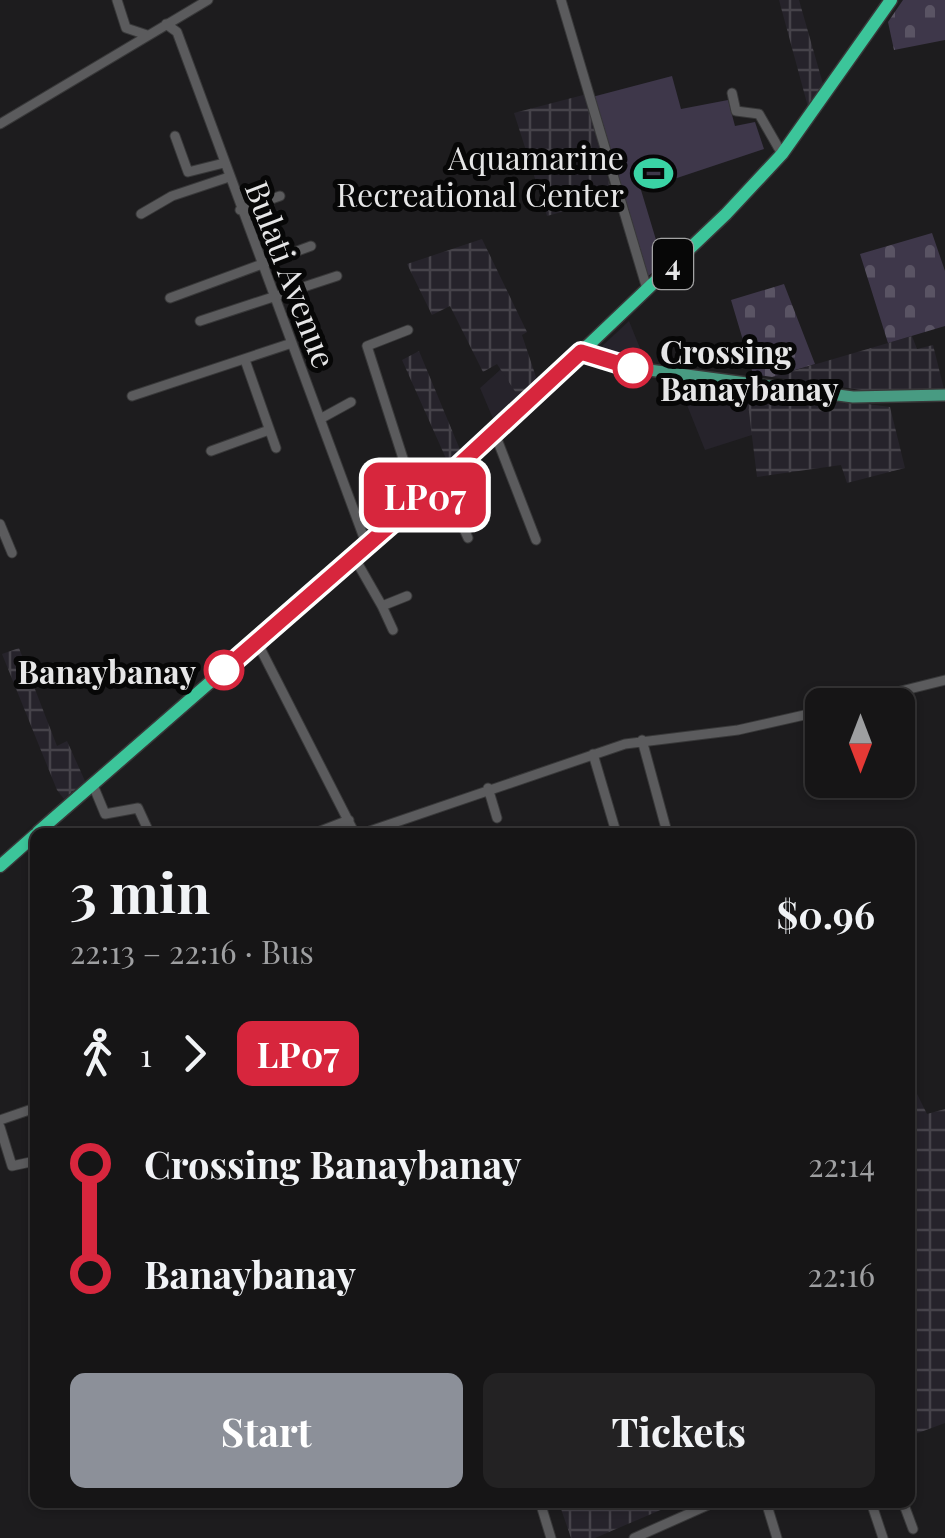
<!DOCTYPE html>
<html lang="en">
<head>
<meta charset="utf-8">
<style>
  :root { --surface:#161516; --page:#232223; --text:#f1f3f6; --muted:#9e9fa1; --line:#353435; --accent:#8c9099 }
  body { margin:0; font-family:"Playfair Display",serif; background:var(--page); color:var(--text); height:100vh; display:flex; flex-direction:column; font-size:38px; white-space:nowrap }
  * { box-sizing:border-box; margin:0 }
  p { font-size:32px; color:var(--muted) }
  .icon { flex:none; width:55px; height:55px; fill:none; stroke:currentColor; stroke-width:2; stroke-linecap:round; stroke-linejoin:round }
  .map { position:relative; flex:1; overflow:hidden }
  .panel { position:absolute; left:30px; top:828px; width:885px; height:680px; display:flex; flex-direction:column; background:var(--surface); border-radius:15px; box-shadow:0 2px 8px #0004,0 0 0 2px var(--line) }
  .panel>* { flex:none }
  .badge { padding:0 20px; border-radius:15px; font-size:35px; line-height:65px }
  .needle { width:65px; rotate:180deg }
  .fabs { position:absolute; left:805px; top:688px; display:grid; gap:20px }
  .fabs a { display:grid; place-items:center; width:110px; height:110px; border-radius:15px; background:var(--surface); box-shadow:0 2px 8px #0004,0 0 0 2px var(--line); font-size:50px }
  .map>.badge { position:absolute; translate:-50% -50%; box-shadow:0 0 0 5px #fff }
  .legs { display:flex; align-items:center; gap:15px; height:110px; padding:0 40px; font-size:32px }
  .legs p { margin-inline-start:auto }
  .head { display:flex; align-items:center; justify-content:space-between; height:170px; padding:0 40px }
  h1 { font-size:55px; font-weight:700; line-height:75px }
  .button { display:flex; gap:20px; margin-top:auto; padding:20px 40px }
  .button a { flex:1; height:115px; border-radius:15px; background:var(--accent); color:#fff; font-size:40px; font-weight:700; line-height:115px; text-align:center }
  .button a+a { background:var(--page); color:var(--text) }
  ul { padding:0 40px; list-style:none }
  li { display:flex; align-items:center; gap:35px; height:110px; font-size:38px }
  li i { display:grid; place-items:center; width:15px; height:100%; margin:0 12px; background:currentColor }
  li i::after { content:''; width:25px; height:25px; margin:-12px; border:8px solid; border-radius:50%; background:var(--surface) }
  li p { margin-inline-start:auto }
  li:first-child i { background:linear-gradient(#0000 50%,currentColor 0) }
  li:last-child i { background:linear-gradient(currentColor 50%,#0000 0) }
  .map>svg:first-child { display:block }
</style>
</head>
<body>
<div class="map">
<svg width="945" height="1538" viewBox="0 0 945 1538">
  <defs>
    <pattern id="industrial-grid" width="8" height="8" patternUnits="userSpaceOnUse" patternTransform="scale(2.5)"><rect width="8" height="8" fill="#26232b"/><path d="M0 4h8M4 0v8" fill="none" stroke="#46434a"/></pattern>
    <pattern id="cemetery-stones" width="16" height="16" patternUnits="userSpaceOnUse" patternTransform="scale(2.5)"><rect width="16" height="16" fill="#3e374a"/><path d="M2 7V4a2 2 0 0 1 4 0v3zM10 15v-3a2 2 0 0 1 4 0v3z" fill="#5a5464"/></pattern>
  </defs>
  <rect width="100%" height="100%" fill="#1d1c1e"/>
  <path fill="#26232b" d="M 629,321 L 644,358 L 600,352 L 600,348 Z
    M 501,369 L 520,399 L 494,421 L 480,388 Z
    M 722,385 L 746,388 L 752,435 L 705,450 L 685,400 Z"/>
  <path fill="url(#industrial-grid)" d="M 779,0 L 799,0 L 823,84 L 808,107 Z
    M 587,94 L 613,198 L 547,216 L 514,113 Z
    M 482,239 L 527,332 L 522,335 L 538,383 L 520,399 L 497,364 L 483,372 L 450,306 L 432,315 L 407,264 Z
    M 912,336 L 917,349 L 933,345 L 944,389 L 889,394 L 772,377 Z
    M 419,351 L 461,452 L 448,463 L 402,360 Z
    M 746,388 L 890,407 L 905,468 L 847,483 L 841,465 L 757,477 Z
    M 19,648 L 57,746 L 67,741 L 85,781 L 64,799 L 57,790 L 2,654 Z
    M 913,1086 L 927,1114 L 945,1109 L 945,1423 L 910,1436 Z
    M 559,1503 L 559,1502 L 677,1503 L 595,1538 L 571,1538 Z"/>
  <path fill="url(#cemetery-stones)" d="M 903,0 L 945,0 L 945,40 L 894,50 L 888,22 Z
    M 932,233 L 945,271 L 945,326 L 888,343 L 860,254 Z
    M 784,284 L 815,364 L 772,377 L 753,374 L 731,300 Z"/>
  <path fill="#3e374a" d="M 672,76 L 681,109 L 728,100 L 735,126 L 755,122 L 764,149 L 641,190 L 663,263 L 645,279 L 592,97 Z"/>
  <g fill="none" stroke-linecap="round" stroke-linejoin="round">
    <defs>
      <path id="minor" d="M 117,0 L 126,28 L 147,35
        M 561,0 L 647,289
        M 166,24 L 177,32 L 367,546
        M 732,93 L 736,111 L 759,114 L 782,154
        M 0,124 L 208,0
        M 175,136 L 188,172 L 224,163
        M 240,210 L 280,196
        M 141,214 L 172,196 L 229,177
        M 170,298 L 311,246
        M 200,321 L 337,276
        M 408,330 L 367,346 L 417,502
        M 245,360 L 276,448
        M 132,396 L 292,343
        M 320,419 L 351,402
        M 495,434 L 536,540
        M 211,451 L 269,430
        M 442,480 L 468,538
        M 0,524 L 12,553
        M 354,557 L 382,606 L 407,596
        M 382,606 L 393,630
        M 257,642 L 354,832
        M 845,705 L 945,680
        M 642,740 L 667,832
        M 593,754 L 616,832
        M 93,785 L 105,814 L 138,808 L 149,832
        M 488,788 L 497,818
        M 318,832 L 349,820
        M 367,832 L 625,744 L 738,730 L 822,711
        M 0,1120 L 35,1108
        M 0,1127 L 12,1166 L 35,1161
        M 910,1459 L 911,1459
        M 540,1502 L 551,1538
        M 766,1502 L 777,1538
        M 871,1502 L 883,1538
        M 903,1502 L 913,1529
        M 634,1538 L 715,1502"/>
      <path id="major" d="M 581,352 L 634,368 L 853,397 L 945,395"/>
      <path id="highway" d="M 38,832 L 495,434 L 726,214 L 782,154 L 891,0
        M 0,866 L 35,835"/>
    </defs>
    <use href="#minor" stroke="#383839" stroke-width="11"/>
    <use href="#major" stroke="#383839" stroke-width="14"/>
    <use href="#highway" stroke="#383839" stroke-width="15"/>
    <use href="#minor" stroke="#5b5b5d" stroke-width="9"/>
    <use href="#major" stroke="#489b82" stroke-width="11"/>
    <use href="#highway" stroke="#3cc59a" stroke-width="12"/>
  </g>
  <g fill="none" stroke-linecap="round" stroke-linejoin="round">
    <defs>
      <path id="line-1" d="M 224,670 L 458,466 L 581,352 L 633,368"/>
    </defs>
    <use href="#line-1" stroke="#fff" stroke-width="22"/>
    <use href="#line-1" stroke="#d7263d" stroke-width="15"/>
  </g>
  <defs>
    <symbol id="stadium-bare" viewBox="-9 -9 18 18"><path d="M0-5a6.5 5 0 1 0 0 10a6.5 5 0 1 0 0-10ZM-3.5-1.8h7v3.6h-7Z" fill="#3ad4a5" stroke="#070707" stroke-width="2.5" paint-order="stroke"/></symbol>
  </defs>
  <g fill-rule="evenodd">
    <use href="#stadium-bare" x="626" y="146" width="55" height="55"/>
  </g>
  <g fill="#fff" stroke="#d7263d" stroke-width="5">
    <circle cx="633" cy="368" r="18"/>
    <circle cx="224" cy="670" r="18"/>
  </g>
  <g text-anchor="middle" dominant-baseline="central" stroke-width="10" stroke-linejoin="round" paint-order="stroke">
    <rect fill="#070707" stroke="#a3a3a4" stroke-width="2.5" x="653" y="239" width="40" height="50" rx="8"/>
    <g font-size="30" font-weight="bold" fill="#e6e6e7">
      <text x="673" y="264">4</text>
    </g>
    <g font-size="32" fill="#e6e6e7" stroke="#070707" text-anchor="end">
      <text x="624" y="156">Aquamarine<tspan x="624" dy="37">Recreational Center</tspan></text>
    </g>
    <g font-size="32" fill="#e6e6e7" stroke="#070707">
      <text transform="translate(292 274) rotate(69)">Bulati Avenue</text>
    </g>
    <g font-size="32" font-weight="bold" fill="#e6e6e7" stroke="#070707" text-anchor="start">
      <text x="660" y="350">Crossing<tspan x="660" dy="37">Banaybanay</tspan></text>
      <text x="196" y="670" text-anchor="end">Banaybanay</text>
    </g>
  </g>
</svg>
<div class="fabs">
<a><svg class="needle" viewBox="-14 -14 28 28"><path d="M0-13l5 13h-10z" fill="#e53935"/><path d="M0 13l5-13h-10z" fill="#9e9fa1"/></svg></a>
</div>
<b class="badge" style="left:425px;top:495px;background:#d7263d;color:#fff">LP07</b>
<section class="panel">
<div class="head"><div><h1>3 min</h1><p>22:13 – 22:16 · Bus</p></div><b>$0.96</b></div>
<div class="legs"><svg class="icon" aria-label="walk" viewBox="0 0 24 24"><circle cx="13" cy="4" r="2"/><path d="M13 8l-2 6 4 7M11 14l-3 7M7 12l3-4h3l4 4"/></svg>1<svg class="icon" aria-label="forward" viewBox="0 0 24 24"><path d="M9 5l7 7-7 7"/></svg><b class="badge" style="background:#d7263d;color:#fff">LP07</b></div>
<ul>
<li><i style="color:#d7263d"></i><b>Crossing Banaybanay</b><p>22:14</p></li>
<li><i style="color:#d7263d"></i><b>Banaybanay</b><p>22:16</p></li>
</ul>
<div class="button"><a>Start</a><a>Tickets</a></div>
</section>
</div>
</body>
</html>
